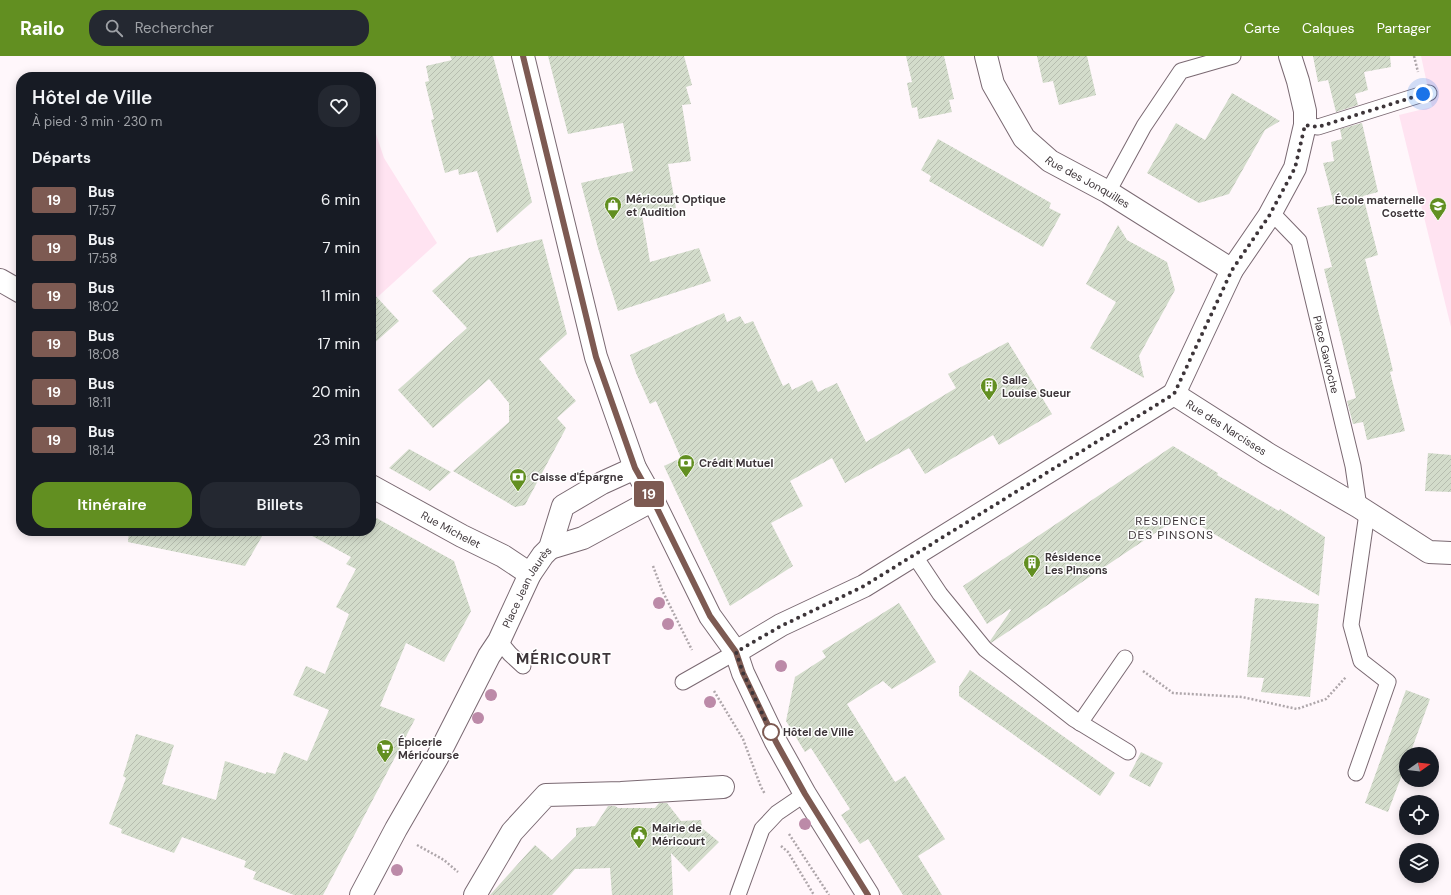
<!DOCTYPE html>
<html lang="fr">
<head>
<meta charset="utf-8">
<style>
  :root { --surface:#171b24; --page:#242831; --text:#f1f3f6; --muted:#9ea1a6; --accent:#628f21 }
  body { margin:0; font-family:"DM Sans",sans-serif; background:var(--page); color:var(--text); height:100vh; display:flex; flex-direction:column; font-size:15px; white-space:nowrap }
  * { box-sizing:border-box; margin:0 }
  p { font-size:13px; color:var(--muted) }
  .icon { flex:none; width:22px; height:22px; fill:none; stroke:currentColor; stroke-width:2; stroke-linecap:round; stroke-linejoin:round }
  .map { position:relative; flex:1; overflow:hidden }
  .panel { position:absolute; left:16px; top:16px; width:360px; height:464px; display:flex; flex-direction:column; background:var(--surface); border-radius:16px; box-shadow:0 2px 10px #0003 }
  .panel>* { flex:none }
  .badge { padding:0 8px; border-radius:3px; font-size:14px; line-height:26px }
  .needle { width:26px; rotate:76deg }
  .fabs { position:absolute; left:1399px; top:691px; display:grid; gap:8px }
  .fabs a { display:grid; place-items:center; width:40px; height:40px; border-radius:50%; background:var(--surface); box-shadow:0 2px 10px #0003; font-size:20px }
  .you { position:absolute; width:20px; height:20px; margin:-10px; border:3px solid #fff; border-radius:50%; background:#1a73e8; box-shadow:0 0 0 6px #1a73e833 }
  .map>.badge { position:absolute; translate:-50% -50%; box-shadow:0 0 0 2px #fff }
  h2 { padding:0 16px; font-size:15px; line-height:36px }
  .round { display:grid; place-items:center; flex:none; width:42px; height:42px; border-radius:16px; background:var(--page) }
  .overview { display:flex; align-items:center; justify-content:space-between; height:68px; padding:0 16px }
  h1 { font-size:19px; font-weight:600; line-height:30px }
  .action { display:flex; gap:8px; margin-top:auto; padding:8px 16px }
  .action a { flex:1; height:46px; border-radius:16px; background:var(--accent); color:#fff; font-size:16px; font-weight:600; line-height:46px; text-align:center }
  .action a+a { background:var(--page); color:var(--text) }
  ul { padding:0; list-style:none }
  li { display:flex; align-items:center; gap:12px; height:48px; padding:0 16px }
  li div { flex:1 }
  li b { display:block; font-size:15px }
  li em { font-style:normal }
  li .badge { min-width:44px; font-weight:700; text-align:center }
  header { display:flex; align-items:center; gap:24px; box-sizing:border-box; height:56px; padding:0 20px; background:var(--accent); color:#fff }
  header strong { font-size:19px }
  nav { display:flex; gap:22px; margin-inline-start:auto; font-size:14px }
  .search { width:280px; height:36px; background:var(--page); display:flex; align-items:center; gap:10px; box-sizing:border-box; padding:0 14px; border-radius:16px; color:var(--muted); font-size:15px }
  .map>svg:first-child { display:block }
</style>
</head>
<body>
<header>
<strong>Railo</strong>
<div class="search"><svg class="icon" aria-label="search" viewBox="0 0 24 24"><circle cx="10" cy="10" r="6"/><path d="M15 15l6 6"/></svg>Rechercher</div>
<nav><a>Carte</a><a>Calques</a><a>Partager</a></nav>
</header>
<div class="map">
<svg width="1451" height="839" viewBox="0 0 1451 839">
  <defs>
    <pattern id="building-hatch" width="6" height="6" patternUnits="userSpaceOnUse"><rect width="6" height="6" fill="#d3dccb"/><path d="M-1 1l2-2M0 6l6-6M5 7l2-2" fill="none" stroke="#b6bdaf"/></pattern>
  </defs>
  <rect width="100%" height="100%" fill="#fff7fb"/>
  <path fill="#ffe3f1" d="M 1421,0 L 1451,0 L 1451,271 L 1399,59 L 1432,51 Z
    M 376,78 L 384,102 L 437,187 L 371,247 L 371,81 Z"/>
  <path fill="url(#building-hatch)" d="M 450,0 L 493,0 L 519,97 L 532,146 L 497,177 L 477,115 L 459,119 L 458,113 L 445,117 L 431,64 L 434,63 L 425,26 L 429,25 L 426,10 L 452,4 Z
    M 548,0 L 684,0 L 692,29 L 686,31 L 691,48 L 682,49 L 691,105 L 668,108 L 676,152 L 642,159 L 650,206 L 699,192 L 711,225 L 618,255 L 598,192 L 581,127 L 633,115 L 623,67 L 568,78 Z
    M 906,0 L 944,0 L 954,43 L 949,44 L 952,56 L 919,63 L 917,51 L 912,52 L 907,27 L 912,26 Z
    M 1037,0 L 1087,0 L 1096,39 L 1059,49 L 1053,25 L 1043,27 Z
    M 1313,0 L 1390,0 L 1391,11 L 1364,16 L 1368,34 L 1355,38 L 1358,49 L 1336,56 L 1328,24 L 1318,26 Z
    M 1232,37 L 1280,65 L 1265,74 L 1229,138 L 1199,147 L 1147,117 L 1176,67 L 1205,84 Z
    M 1362,67 L 1378,136 L 1363,140 L 1378,199 L 1365,203 L 1387,290 L 1393,315 L 1390,316 L 1405,375 L 1367,384 L 1363,366 L 1353,368 L 1347,345 L 1356,342 L 1324,213 L 1332,211 L 1317,152 L 1334,148 L 1323,107 L 1334,105 L 1331,86 L 1342,83 L 1340,73 Z
    M 938,83 L 1051,147 L 1049,152 L 1061,158 L 1043,191 L 929,125 L 931,120 L 921,114 Z
    M 1118,169 L 1127,184 L 1167,206 L 1175,234 L 1139,300 L 1144,322 L 1090,292 L 1116,246 L 1086,228 Z
    M 542,183 L 567,278 L 539,303 L 576,345 L 557,362 L 566,372 L 525,449 L 515,451 L 453,415 L 509,366 L 509,347 L 489,323 L 433,372 L 398,334 L 467,272 L 432,235 L 469,202 Z
    M 371,235 L 399,265 L 371,290 Z
    M 724,257 L 727,266 L 740,260 L 745,268 L 753,265 L 783,330 L 789,327 L 792,334 L 812,324 L 818,336 L 837,327 L 866,386 L 956,332 L 948,318 L 1008,286 L 1052,358 L 999,389 L 993,379 L 925,418 L 909,392 L 845,427 L 832,402 L 790,425 L 803,450 L 771,467 L 793,510 L 730,550 L 664,410 L 681,402 L 656,345 L 650,348 L 636,317 L 630,299 Z
    M 1173,390 L 1218,417 L 1217,419 L 1279,455 L 1280,453 L 1325,481 L 1319,540 L 1182,459 L 991,587 L 990,585 L 1011,554 L 1010,553 L 987,568 L 963,530 Z
    M 409,393 L 451,416 L 430,435 L 389,412 Z
    M 1428,397 L 1451,399 L 1451,436 L 1425,435 Z
    M 371,459 L 454,505 L 471,555 L 444,606 L 406,587 L 380,650 L 415,663 L 323,839 L 294,839 L 253,823 L 256,816 L 244,811 L 246,805 L 182,781 L 174,797 L 121,777 L 122,773 L 109,768 L 126,722 L 123,720 L 136,678 L 174,689 L 162,728 L 216,744 L 225,705 L 266,718 L 266,716 L 275,718 L 284,696 L 307,705 L 329,654 L 293,639 L 306,610 L 325,618 L 349,558 L 336,551 L 356,513 L 346,508 L 351,501 L 303,475 L 371,475 Z
    M 129,475 L 214,475 L 229,478 L 231,475 L 265,475 L 245,510 L 128,486 Z
    M 1255,542 L 1319,548 L 1310,641 L 1261,636 L 1264,622 L 1247,621 Z
    M 899,547 L 936,606 L 892,633 L 883,625 L 847,648 L 895,726 L 905,720 L 945,783 L 918,800 L 942,839 L 903,839 L 868,783 L 860,788 L 841,759 L 850,753 L 811,692 L 805,696 L 786,665 L 795,621 L 826,601 L 822,595 Z
    M 970,614 L 1115,717 L 1100,740 L 959,640 L 959,631 Z
    M 1406,634 L 1430,643 L 1410,698 L 1406,698 L 1406,708 L 1388,756 L 1365,747 Z
    M 1141,696 L 1163,707 L 1150,731 L 1129,720 Z
    M 659,747 L 667,747 L 681,765 L 701,764 L 702,772 L 719,786 L 689,816 L 671,797 L 673,839 L 612,839 L 610,812 L 575,813 L 552,839 L 490,839 L 535,789 L 552,804 L 576,780 L 576,772 L 595,770 L 608,750 L 615,750 L 618,752 L 655,752 Z"/>
  <g fill="none" stroke-linecap="round" stroke-linejoin="round">
    <defs>
      <g id="service">
        <path d="M 1305,69 L 1318,71 L 1423,38 L 1429,37"/>
        <path d="M 1108,136 L 1144,70 L 1181,15 L 1233,0"/>
        <path id="s1" d="M 1271,156 L 1299,185 L 1353,410 L 1359,451"/>
        <path d="M 914,499 L 940,538 L 985,593 L 1074,663 L 1128,696"/>
        <path d="M 499,585 L 510,598 L 523,610"/>
        <path d="M 683,626 L 736,596"/>
        <path d="M 1080,667 L 1125,602"/>
        <path d="M 1356,717 L 1388,626 L 1361,605 L 1351,569 L 1367,457"/>
        <path d="M 738,839 L 762,773 L 777,757 L 805,738"/>
      </g>
      <g id="minor">
        <path d="M 523,0 L 596,301 L 635,412 L 653,444 L 710,560 L 736,596 L 743,617 L 776,686 L 805,738 L 868,839"/>
        <path id="s2" d="M 986,0 L 993,28 L 1024,82 L 1050,105 L 1108,136 L 1232,214"/>
        <path d="M 0,224 L 21,236"/>
        <path d="M 1174,338 L 1232,214 L 1269,160 L 1295,112 L 1305,69 L 1305,55 L 1298,25 L 1290,0"/>
        <path id="s3" d="M 371,430 L 462,480 L 503,500 L 530,518"/>
        <path d="M 550,492 L 583,482 L 653,444"/>
        <path id="s4" d="M 736,596 L 781,569 L 864,530 L 1174,338 L 1268,398 L 1359,451 L 1429,496 L 1451,497"/>
        <path id="s5" d="M 361,839 L 396,773 L 437,702 L 489,600 L 499,585 L 530,518 L 543,499 L 550,492 L 563,450 L 602,427 L 635,412"/>
        <path d="M 475,839 L 512,776 L 546,739 L 621,737 L 723,731"/>
      </g>
    </defs>
    <use href="#service" stroke="#7a6972" stroke-width="17"/>
    <use href="#minor" stroke="#7a6972" stroke-width="24"/>
    <path stroke="#aea6aa" stroke-width="2.5" stroke-dasharray="2 2" stroke-linecap="butt" d="M 1414,0 L 1418,16
      M 653,510 L 662,534 L 692,594
      M 1143,615 L 1173,637 L 1242,641 L 1297,653 L 1326,643 L 1346,621
      M 714,635 L 743,683 L 761,731 L 765,738
      M 789,778 L 829,839
      M 417,789 L 444,804 L 458,816
      M 781,790 L 788,796 L 814,839"/>
    <use href="#service" stroke="#fff" stroke-width="15"/>
    <use href="#minor" stroke="#fff" stroke-width="22"/>
  </g>
  <g fill="#bc8aa8">
    <circle cx="659" cy="547" r="6"/>
    <circle cx="668" cy="568" r="6"/>
    <circle cx="781" cy="610" r="6"/>
    <circle cx="491" cy="639" r="6"/>
    <circle cx="710" cy="646" r="6"/>
    <circle cx="478" cy="662" r="6"/>
    <circle cx="805" cy="768" r="6"/>
    <circle cx="397" cy="814" r="6"/>
  </g>
  <g fill="none" stroke-linecap="round" stroke-linejoin="round">
    <defs>
      <path id="line" d="M 523,0 L 596,301 L 635,412 L 653,444 L 710,560 L 736,596 L 743,617 L 776,686 L 805,738 L 868,839"/>
    </defs>
    <use href="#line" stroke="#fff" stroke-width="9"/>
    <use href="#line" stroke="#7d5a52" stroke-width="6"/>
    <path stroke="#3d3539" stroke-width="4" stroke-dasharray="0 7.2" d="M 771,676 L 743,617 L 736,596 L 781,570 L 864,530 L 1174,338 L 1232,214 L 1269,160 L 1295,112 L 1305,69 L 1318,71 L 1423,38"/>
  </g>
  <defs>
    <symbol id="shop-pin" viewBox="-11 -11 22 30"><path d="M0 17L-7.5 6A9.5 9.5 0 1 1 7.5 6Z" fill="#628f21" stroke="#fff"/><path d="M-5-2.5h2.3a2.7 3.5 0 0 1 5.4 0H5L5.5 6h-11ZM-1.5-2.5h3a1.5 2.3 0 0 0-3 0Z" fill="#fff"/></symbol>
    <symbol id="school-pin" viewBox="-11 -11 22 30"><path d="M0 17L-7.5 6A9.5 9.5 0 1 1 7.5 6Z" fill="#628f21" stroke="#fff"/><path d="M0-5L7-2L0 1L-7-2ZM-4 1L0 2.5L4 1V4Q0 6-4 4Z" fill="#fff"/></symbol>
    <symbol id="building-pin" viewBox="-11 -11 22 30"><path d="M0 17L-7.5 6A9.5 9.5 0 1 1 7.5 6Z" fill="#628f21" stroke="#fff"/><path d="M-4-6H4V6H1V3H-1V6H-4ZM-2.5-4.3h1.7v1.8h-1.7ZM.8-4.3h1.7v1.8H.8ZM-2.5-1h1.7V.8h-1.7ZM.8-1h1.7V.8H.8Z" fill="#fff"/></symbol>
    <symbol id="bank-pin" viewBox="-11 -11 22 30"><path d="M0 17L-7.5 6A9.5 9.5 0 1 1 7.5 6Z" fill="#628f21" stroke="#fff"/><path d="M-6-4H6V4H-6ZM0-2.3a2.3 2.3 0 1 0 0 4.6a2.3 2.3 0 1 0 0-4.6Z" fill="#fff"/></symbol>
    <symbol id="supermarket-pin" viewBox="-11 -11 22 30"><path d="M0 17L-7.5 6A9.5 9.5 0 1 1 7.5 6Z" fill="#628f21" stroke="#fff"/><path d="M-6-5.5h2.5l.6 2H6L4.5 2H-2.5L-4.4-4H-6ZM-1.5 3.2a1.3 1.3 0 1 0 .1 0ZM3 3.2a1.3 1.3 0 1 0 .1 0Z" fill="#fff"/></symbol>
    <symbol id="civic-pin" viewBox="-11 -11 22 30"><path d="M0 17L-7.5 6A9.5 9.5 0 1 1 7.5 6Z" fill="#628f21" stroke="#fff"/><path d="M-.6-6.5H3V-4.5H.6V-3L4-1V1h2V6H-6V1h2V-1L-.6-3ZM-1.2 2.5V6h2.4V2.5Z" fill="#fff"/></symbol>
  </defs>
  <g fill-rule="evenodd">
    <use href="#shop-pin" x="603" y="139" width="20" height="27"/>
    <use href="#school-pin" x="1428" y="140" width="20" height="27"/>
    <use href="#building-pin" x="979" y="320" width="20" height="27"/>
    <use href="#bank-pin" x="676" y="397" width="20" height="27"/>
    <use href="#bank-pin" x="508" y="411" width="20" height="27"/>
    <use href="#building-pin" x="1022" y="497" width="20" height="27"/>
    <use href="#supermarket-pin" x="375" y="682" width="20" height="27"/>
    <use href="#civic-pin" x="629" y="768" width="20" height="27"/>
  </g>
  <circle fill="#fff" stroke="#7d5a52" stroke-width="2" cx="771" cy="676" r="8"/>
  <g text-anchor="middle" dominant-baseline="central" stroke-width="3" stroke-linejoin="round" paint-order="stroke">
    <g font-size="11" fill="#3d3539" stroke="#fff">
      <text stroke="none"><textPath href="#s2" startOffset="169">Rue des Jonquilles</textPath></text>
      <text stroke="none"><textPath href="#s1" startOffset="157">Place Gavroche</textPath></text>
      <text stroke="none"><textPath href="#s4" startOffset="571">Rue des Narcisses</textPath></text>
      <text stroke="none"><textPath href="#s3" startOffset="91">Rue Michelet</textPath></text>
      <text stroke="none"><textPath href="#s5" startOffset="350">Place Jean Jaurès</textPath></text>
    </g>
    <g font-size="11" font-weight="bold" fill="#3d3539" stroke="#fff" text-anchor="start">
      <text x="626" y="143">Méricourt Optique<tspan x="626" dy="13">et Audition</tspan></text>
      <text x="1425" y="144" text-anchor="end">École maternelle<tspan x="1425" dy="13">Cosette</tspan></text>
      <text x="1002" y="324">Salle<tspan x="1002" dy="13">Louise Sueur</tspan></text>
      <text x="699" y="407">Crédit Mutuel</text>
      <text x="531" y="421">Caisse d'Épargne</text>
      <text x="1045" y="501">Résidence<tspan x="1045" dy="13">Les Pinsons</tspan></text>
      <text x="398" y="686">Épicerie<tspan x="398" dy="13">Méricourse</tspan></text>
      <text x="652" y="772">Mairie de<tspan x="652" dy="13">Méricourt</tspan></text>
    </g>
    <g font-size="11" font-weight="bold" fill="#3d3539" stroke="#fff" text-anchor="start">
      <text x="783" y="676">Hôtel de Ville</text>
    </g>
    <g font-size="12" letter-spacing="1" fill="#3d3539" stroke="#fff">
      <text x="1171" y="465">RESIDENCE<tspan x="1171" dy="14">DES PINSONS</tspan></text>
    </g>
    <g font-size="15" font-weight="bold" letter-spacing="1" fill="#3d3539" stroke="#fff">
      <text x="564" y="603">MÉRICOURT</text>
    </g>
  </g>
</svg>
<div class="fabs">
<a><svg class="needle" viewBox="-14 -14 28 28"><path d="M0-13l5 13h-10z" fill="#e53935"/><path d="M0 13l5-13h-10z" fill="#9ea1a6"/></svg></a>
<a><svg class="icon" aria-label="locate" viewBox="0 0 24 24"><circle cx="12" cy="12" r="6"/><path d="M12 2v4M12 18v4M2 12h4M18 12h4"/></svg></a>
<a><svg class="icon" aria-label="layers" viewBox="0 0 24 24"><path d="M12 4l9 5-9 5-9-5zM3 14l9 5 9-5"/></svg></a>
</div>
<div class="you" style="left:1423px;top:38px"></div>
<b class="badge" style="left:649px;top:438px;background:#7d5a52;color:#fff">19</b>
<section class="panel">
<div class="overview"><div><h1>Hôtel de Ville</h1><p>À pied · 3 min · 230 m</p></div><a class="round"><svg class="icon" aria-label="heart" viewBox="0 0 24 24"><path d="M12 20l-8-8c-3-5 5-10 8-4 3-6 11-1 8 4z"/></svg></a></div>
<h2>Départs</h2>
<ul>
<li><span class="badge" style="background:#7d5a52;color:#fff">19</span><div><b>Bus</b><p>17:57</p></div><em>6 min</em></li>
<li><span class="badge" style="background:#7d5a52;color:#fff">19</span><div><b>Bus</b><p>17:58</p></div><em>7 min</em></li>
<li><span class="badge" style="background:#7d5a52;color:#fff">19</span><div><b>Bus</b><p>18:02</p></div><em>11 min</em></li>
<li><span class="badge" style="background:#7d5a52;color:#fff">19</span><div><b>Bus</b><p>18:08</p></div><em>17 min</em></li>
<li><span class="badge" style="background:#7d5a52;color:#fff">19</span><div><b>Bus</b><p>18:11</p></div><em>20 min</em></li>
<li><span class="badge" style="background:#7d5a52;color:#fff">19</span><div><b>Bus</b><p>18:14</p></div><em>23 min</em></li>
</ul>
<div class="action"><a>Itinéraire</a><a>Billets</a></div>
</section>
</div>
</body>
</html>
